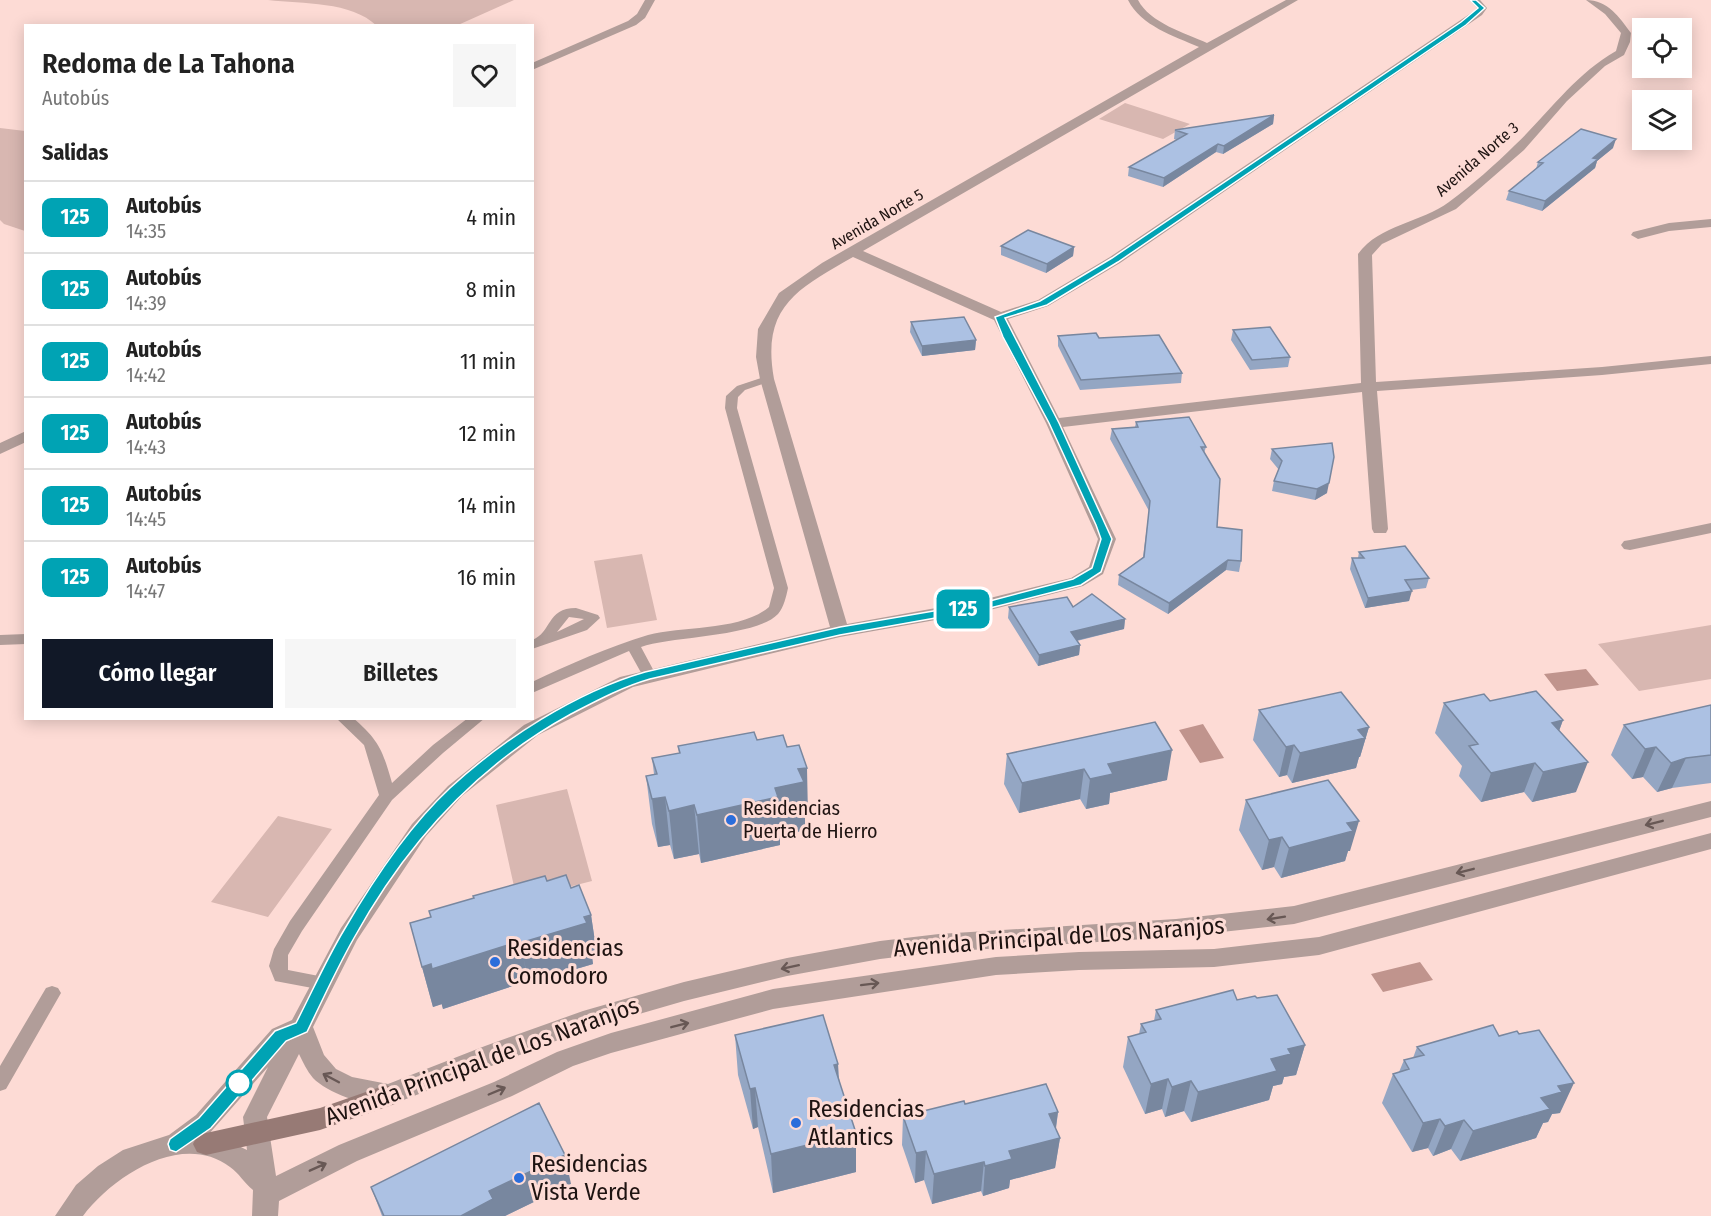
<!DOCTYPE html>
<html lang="es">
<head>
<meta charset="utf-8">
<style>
  :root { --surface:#fff; --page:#f6f6f6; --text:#222; --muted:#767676; --line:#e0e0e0; --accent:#111827 }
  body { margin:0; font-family:"Fira Sans Condensed",sans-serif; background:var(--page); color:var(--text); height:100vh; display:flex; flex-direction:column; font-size:22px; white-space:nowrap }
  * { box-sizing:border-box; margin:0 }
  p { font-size:20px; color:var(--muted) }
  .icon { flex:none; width:33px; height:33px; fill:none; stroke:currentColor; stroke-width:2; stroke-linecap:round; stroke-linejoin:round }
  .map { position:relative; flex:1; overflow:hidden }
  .sheet { position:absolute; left:24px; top:24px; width:510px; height:696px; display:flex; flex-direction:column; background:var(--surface); border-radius:0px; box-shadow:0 3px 15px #0003 }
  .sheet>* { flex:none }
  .badge { padding:0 12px; border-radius:9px; font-size:21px; line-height:39px }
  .tools { position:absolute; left:1632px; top:18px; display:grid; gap:12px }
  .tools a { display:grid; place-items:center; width:60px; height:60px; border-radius:0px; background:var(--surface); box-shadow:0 3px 15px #0003; font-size:30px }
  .map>.badge { position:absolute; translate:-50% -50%; box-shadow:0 0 0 3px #fff }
  h2 { padding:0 18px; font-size:22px; line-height:54px }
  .round { display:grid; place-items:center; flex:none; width:63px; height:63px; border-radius:0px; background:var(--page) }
  .summary { display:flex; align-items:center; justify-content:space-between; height:102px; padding:0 18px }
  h1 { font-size:28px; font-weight:600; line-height:45px }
  .primary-button { display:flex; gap:12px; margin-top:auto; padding:12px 18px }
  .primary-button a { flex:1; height:69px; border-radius:0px; background:var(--accent); color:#fff; font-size:24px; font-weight:600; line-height:69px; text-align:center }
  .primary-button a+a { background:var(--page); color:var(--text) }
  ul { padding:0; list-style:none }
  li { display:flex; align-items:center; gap:18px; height:72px; padding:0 18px; border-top:2px solid var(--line) }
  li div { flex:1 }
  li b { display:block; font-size:22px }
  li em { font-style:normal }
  li .badge { min-width:66px; font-weight:700; text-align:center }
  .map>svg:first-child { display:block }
</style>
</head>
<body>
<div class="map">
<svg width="1711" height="1216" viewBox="0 0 1711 1216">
  <rect width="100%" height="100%" fill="#fddbd5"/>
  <path fill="#d8b7b1" d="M 268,0 L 514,0 L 458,25 L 377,26 C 351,1 303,4 268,0 Z
    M 1125,103 L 1190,124 L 1163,139 L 1099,119 Z
    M 0,128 L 25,131 L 25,231 L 4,224 L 0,220 Z
    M 642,554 L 657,620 L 607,628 L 594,561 Z
    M 1711,625 L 1711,679 L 1639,691 L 1598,644 Z
    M 567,789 L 592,881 L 517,900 L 496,805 Z
    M 278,816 L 332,829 L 268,917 L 211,902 Z"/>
  <path fill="#c0948d" d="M 1586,669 L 1599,685 L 1557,691 L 1544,674 Z
    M 1203,724 L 1224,758 L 1200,763 L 1179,730 Z
    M 1420,962 L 1433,980 L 1383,992 L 1371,974 Z"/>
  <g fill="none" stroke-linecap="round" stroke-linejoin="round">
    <path fill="#b19d99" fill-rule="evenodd" d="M 767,376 L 773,379 L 771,381 L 745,390 L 738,397 L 737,408 L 788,588 C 786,597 784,607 778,614 C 756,637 673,636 641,647 L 656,675 L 654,678 L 644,678 L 629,651 L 532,693 L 532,682 C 570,664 608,647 648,635 C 683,626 741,631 769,607 L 774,588 L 725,408 L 726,396 L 737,386 Z
      M 576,608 L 598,615 L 600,618 L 587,630 L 532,649 L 532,640 C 552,633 546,608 576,608 ZM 569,617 L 584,619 L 557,632 Z
      M 26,634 L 26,644 L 0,645 L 0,635 Z
      M 336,718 L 353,718 C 379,740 383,751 392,783 L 433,745 L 468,718 L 485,718 L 443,753 L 392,800 L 302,931 L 288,955 L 288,970 L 329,978 L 332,983 L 329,988 L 323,990 L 275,981 L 269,966 L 274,949 L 290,921 L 379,795 L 364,745 Z
      M 52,986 L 58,988 L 61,993 L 6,1089 L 0,1091 L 0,1066 L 46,988 Z"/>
    <path fill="#b19d99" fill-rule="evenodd" d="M 645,0 L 655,0 L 645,18 L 636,25 L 532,70 L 532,63 L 628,21 L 637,14 Z
      M 1128,0 L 1138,0 C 1150,23 1185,33 1207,43 L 1286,0 L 1298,0 L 863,251 L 1001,312 L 1038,300 L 1110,257 L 1474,11 L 1477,8 L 1469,0 L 1480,0 L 1487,8 L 1482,15 L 1120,263 L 1048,306 L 1008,319 L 1059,418 L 1361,383 L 1358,254 C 1380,224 1421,223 1449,202 C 1472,185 1495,165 1515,145 C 1549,113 1574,75 1616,51 L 1621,33 L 1605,14 L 1586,0 C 1608,0 1619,17 1631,33 L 1630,42 L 1624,55 L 1605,66 L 1567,101 L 1524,150 L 1456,209 L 1382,244 L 1372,255 L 1376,382 L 1602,367 L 1711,356 L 1711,364 L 1602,375 L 1377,391 L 1388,529 L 1386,533 L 1374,533 L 1372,529 L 1362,392 L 1063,427 L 1116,539 L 1103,574 L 1083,586 L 986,611 L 840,637 L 633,687 L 538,735 L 462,796 L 426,836 L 357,940 L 313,1027 L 324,1055 L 336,1069 L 352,1077 L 388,1084 L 485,1046 L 583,1011 L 684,982 L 787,958 L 880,941 L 939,934 L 1176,919 L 1294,906 L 1711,801 L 1711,817 L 1294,924 L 1176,937 L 939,952 L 880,959 L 787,976 L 684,1001 L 584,1030 L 388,1106 C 368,1107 327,1093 313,1078 C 307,1071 303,1062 299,1054 L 267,1117 L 276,1176 L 339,1145 L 494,1082 L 557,1052 L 611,1033 L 773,989 L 996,957 L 1079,952 L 1214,949 L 1319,937 L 1711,833 L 1711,849 L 1319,955 L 1214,967 L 1079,970 L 996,975 L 773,1009 L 611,1053 L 573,1066 L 512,1096 L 357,1161 L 279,1201 L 278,1216 L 252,1216 L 253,1190 C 244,1183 239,1173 230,1167 C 182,1131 113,1176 83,1216 L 55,1216 L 76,1185 L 98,1166 L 123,1150 L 169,1135 L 196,1115 L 272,1029 L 292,1020 L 341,928 L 412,824 L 448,786 L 524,725 L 620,677 L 830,627 L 760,379 L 756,357 L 758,329 L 779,293 L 822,263 L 1199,47 C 1174,36 1141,26 1128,0 ZM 853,257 L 994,320 L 1046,423 L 1098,539 L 1089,567 L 1071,578 L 986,599 L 847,624 L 774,379 C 761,307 797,289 853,257 ZM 268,1067 L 243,1117 L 247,1150 L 224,1139 L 208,1135 Z
      M 1711,219 L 1711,227 L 1669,231 L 1638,239 L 1631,235 L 1633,232 L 1669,223 Z
      M 26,431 L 26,442 L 0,454 L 0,443 Z
      M 1711,523 L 1711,533 L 1630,550 L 1624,549 L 1621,545 L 1624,541 L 1630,540 Z"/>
    <path fill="#977a75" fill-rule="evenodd" d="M 386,1085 L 395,1088 L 398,1096 L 395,1104 L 320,1130 L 206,1155 L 197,1152 L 193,1144 L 197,1136 L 206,1133 L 320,1108 Z"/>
  </g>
  <path fill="#94a6c3" d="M 1274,115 L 1273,124 L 1223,154 L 1216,152 L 1163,187 L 1128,176 L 1129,167 L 1177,140 L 1174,139 L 1175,130 Z
    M 1613,148 L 1597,161 L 1595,168 L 1542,211 L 1506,200 L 1509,191 L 1536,169 L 1538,162 Z
    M 1001,246 L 1074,247 L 1073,256 L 1046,273 L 1001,255 Z
    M 911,322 L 976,340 L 975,350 L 922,356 L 910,332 Z
    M 1233,330 L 1290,357 L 1288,367 L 1250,370 L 1231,340 Z
    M 1058,336 L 1182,373 L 1181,383 L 1080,390 L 1058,346 Z
    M 1136,422 L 1206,447 L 1204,453 L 1217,527 L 1241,561 L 1239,572 L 1226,570 L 1168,614 L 1118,585 L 1119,575 L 1143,557 L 1149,511 L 1110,439 L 1112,429 L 1135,427 Z
    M 1272,449 L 1327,493 L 1315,500 L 1272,491 L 1274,481 L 1279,470 L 1270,459 Z
    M 1359,552 L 1429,578 L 1426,588 L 1411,590 L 1409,601 L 1365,608 L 1350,569 L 1352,558 L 1358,558 Z
    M 1009,607 L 1073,607 L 1125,619 L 1124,629 L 1077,641 L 1080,645 L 1079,655 L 1038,666 L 1008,618 Z
    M 1490,701 L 1563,720 L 1559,731 L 1576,792 L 1532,802 L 1524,792 L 1481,802 L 1459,776 L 1462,766 L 1435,733 L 1444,703 Z
    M 1711,705 L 1711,783 L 1672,788 L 1657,792 L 1643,777 L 1632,779 L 1611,755 L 1624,725 Z
    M 1259,710 L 1369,727 L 1360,757 L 1359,757 L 1356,768 L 1292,783 L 1287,775 L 1279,777 L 1253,740 Z
    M 757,740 L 808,816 L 805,816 L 805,830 L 780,836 L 780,845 L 701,863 L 699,854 L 674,859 L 670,845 L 658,847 L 652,824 L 646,776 L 654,774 L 652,758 L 679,753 L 678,746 Z
    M 1007,754 L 1167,780 L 1110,793 L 1109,804 L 1086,809 L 1080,799 L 1019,813 L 1004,784 Z
    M 1246,800 L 1350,851 L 1348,851 L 1345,861 L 1281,878 L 1274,867 L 1262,870 L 1239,830 Z
    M 547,881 L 571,888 L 591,915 L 597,955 L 592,957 L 593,964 L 529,983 L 528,981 L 443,1009 L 442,1004 L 433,1007 L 410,923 Z
    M 1257,998 L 1305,1045 L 1296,1075 L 1284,1077 L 1282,1084 L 1273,1086 L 1269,1100 L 1191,1122 L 1184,1111 L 1165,1117 L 1162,1109 L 1145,1114 L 1123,1067 L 1128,1037 L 1139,1034 L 1141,1024 L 1154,1021 L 1156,1010 Z
    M 735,1035 L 838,1064 L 839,1078 L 856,1172 L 773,1193 L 758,1127 L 753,1129 L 738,1075 Z
    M 1499,1036 L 1560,1113 L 1552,1114 L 1548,1122 L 1543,1123 L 1536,1138 L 1460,1161 L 1451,1149 L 1433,1156 L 1428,1148 L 1412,1152 L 1382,1103 L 1393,1074 L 1399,1072 L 1404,1060 L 1413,1058 L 1417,1047 Z
    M 965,1104 L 1058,1112 L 1056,1129 L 1060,1138 L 1055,1168 L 1010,1180 L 1009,1188 L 983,1196 L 981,1191 L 932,1204 L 924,1180 L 915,1183 L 902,1145 L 903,1116 Z
    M 571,1184 L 505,1216 L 382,1216 L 371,1187 Z"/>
  <path fill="#78879f" d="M 1274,115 L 1273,124 L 1223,154 L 1224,146 Z
    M 1616,139 L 1613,148 L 1597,161 L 1595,168 L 1542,211 L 1545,201 L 1593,158 Z
    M 1218,144 L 1216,152 L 1163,187 L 1164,178 Z
    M 1074,247 L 1073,256 L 1046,273 L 1047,264 Z
    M 976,340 L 975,350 L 922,356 L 922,346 Z
    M 1329,483 L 1327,493 L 1315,500 L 1317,489 Z
    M 1228,560 L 1226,570 L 1168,614 L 1169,603 Z
    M 1412,591 L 1409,601 L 1365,608 L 1368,598 Z
    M 1125,619 L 1124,629 L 1070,642 L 1071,632 Z
    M 1080,645 L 1079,655 L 1038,666 L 1039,655 Z
    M 1563,720 L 1552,750 L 1552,723 Z
    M 1369,727 L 1360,757 L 1359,757 L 1356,768 L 1292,783 L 1300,753 L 1358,730 Z
    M 1294,745 L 1287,775 L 1279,777 L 1286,747 Z
    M 1656,747 L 1643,777 L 1632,779 L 1645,749 Z
    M 1172,750 L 1167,780 L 1110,793 L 1109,804 L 1086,809 L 1090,779 L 1108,764 Z
    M 1686,758 L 1672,788 L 1657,792 L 1671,763 Z
    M 1588,762 L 1576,792 L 1532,802 L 1543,772 Z
    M 1535,763 L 1524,792 L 1481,802 L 1491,773 Z
    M 807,768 L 808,816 L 805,816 L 805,830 L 780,836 L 780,845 L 701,863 L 697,815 L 775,788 L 798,769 Z
    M 1084,769 L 1080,799 L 1019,813 L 1022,783 Z
    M 665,797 L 670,845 L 658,847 L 652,799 Z
    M 694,805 L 699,854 L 674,859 L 669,811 Z
    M 1359,821 L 1350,851 L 1348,851 L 1345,861 L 1281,878 L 1289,848 L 1347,823 Z
    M 1282,837 L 1274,867 L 1262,870 L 1269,840 Z
    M 591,915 L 597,955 L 592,957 L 593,964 L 529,983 L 520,943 Z
    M 520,941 L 528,981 L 443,1009 L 432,969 Z
    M 431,964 L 442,1004 L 433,1007 L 422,967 Z
    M 1305,1045 L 1296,1075 L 1284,1077 L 1282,1084 L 1273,1086 L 1269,1100 L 1191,1122 L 1198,1092 L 1271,1059 L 1288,1049 Z
    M 838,1064 L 839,1103 L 834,1065 Z
    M 1168,1079 L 1162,1109 L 1145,1114 L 1151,1084 Z
    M 1191,1081 L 1184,1111 L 1165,1117 L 1172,1087 Z
    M 1574,1083 L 1560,1113 L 1552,1114 L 1548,1122 L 1543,1123 L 1536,1138 L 1460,1161 L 1473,1131 L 1541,1098 L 1558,1086 Z
    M 755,1088 L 758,1127 L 753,1129 L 750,1089 Z
    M 1058,1112 L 1054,1140 L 1060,1138 L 1055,1168 L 1010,1180 L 1009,1188 L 983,1196 L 985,1166 L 1009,1151 L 1049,1114 Z
    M 1440,1119 L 1428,1148 L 1412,1152 L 1423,1123 Z
    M 1464,1120 L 1451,1149 L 1433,1156 L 1445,1126 Z
    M 856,1133 L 856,1172 L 773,1193 L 771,1154 Z
    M 926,1151 L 924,1180 L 915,1183 L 916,1153 Z
    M 565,1155 L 571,1184 L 505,1216 L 461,1216 L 489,1191 Z
    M 984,1162 L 981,1191 L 932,1204 L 934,1174 Z"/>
  <path fill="#acc1e3" stroke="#78879f" stroke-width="1.5" d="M 1274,115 L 1224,146 L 1218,144 L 1164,178 L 1129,167 L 1187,134 L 1175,130 Z
    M 1581,129 L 1616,139 L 1593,158 L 1598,159 L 1545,201 L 1509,191 L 1543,163 L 1538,162 Z
    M 1028,230 L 1074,247 L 1047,264 L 1001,246 Z
    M 964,317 L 976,340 L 922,346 L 911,322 Z
    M 1270,327 L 1290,357 L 1252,360 L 1233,330 Z
    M 1096,333 L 1099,338 L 1159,335 L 1182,373 L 1081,380 L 1058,336 Z
    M 1189,417 L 1206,447 L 1201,447 L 1220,479 L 1217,527 L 1242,530 L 1241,561 L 1228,560 L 1169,603 L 1119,575 L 1144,557 L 1150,501 L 1112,429 L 1138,427 L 1136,422 Z
    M 1332,443 L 1334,457 L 1329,483 L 1317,489 L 1274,481 L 1282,461 L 1272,449 Z
    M 1405,546 L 1429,578 L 1405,580 L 1412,591 L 1368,598 L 1352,558 L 1364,558 L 1359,552 Z
    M 1092,594 L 1125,619 L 1071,632 L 1080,645 L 1039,655 L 1009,607 L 1067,597 L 1073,607 Z
    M 1536,691 L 1563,720 L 1552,723 L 1588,762 L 1543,772 L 1535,763 L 1491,773 L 1469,746 L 1478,744 L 1444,703 L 1484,694 L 1490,701 Z
    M 1341,692 L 1369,727 L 1358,730 L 1365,738 L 1300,753 L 1294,745 L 1286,747 L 1259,710 Z
    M 1711,705 L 1711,755 L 1686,758 L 1671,763 L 1656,747 L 1645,749 L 1624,725 Z
    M 1155,722 L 1172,750 L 1108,764 L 1113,774 L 1090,779 L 1084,769 L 1022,783 L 1007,754 Z
    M 754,732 L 757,740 L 783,735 L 787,747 L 799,745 L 807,768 L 798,769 L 804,782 L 775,788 L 778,797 L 697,815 L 694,805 L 669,811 L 665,797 L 652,799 L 646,776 L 657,774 L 652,758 L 680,753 L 678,746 Z
    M 1328,780 L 1359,821 L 1347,823 L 1353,831 L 1289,848 L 1282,837 L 1269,840 L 1246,800 Z
    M 566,875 L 571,888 L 579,885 L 591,915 L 584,917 L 587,923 L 520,943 L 520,941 L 432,969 L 431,964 L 422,967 L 410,923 L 431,917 L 429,911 L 474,898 L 473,896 L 545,876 L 547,881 Z
    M 1233,990 L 1237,1000 L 1255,996 L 1257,998 L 1277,995 L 1305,1045 L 1288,1049 L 1291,1054 L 1271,1059 L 1277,1071 L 1198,1092 L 1191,1081 L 1172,1087 L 1168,1079 L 1151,1084 L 1128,1037 L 1146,1032 L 1141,1024 L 1161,1019 L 1156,1010 Z
    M 823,1015 L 838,1064 L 834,1065 L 856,1133 L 771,1154 L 755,1088 L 750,1089 L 735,1035 Z
    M 1493,1025 L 1499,1036 L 1517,1031 L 1519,1034 L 1539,1030 L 1574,1083 L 1558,1086 L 1562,1092 L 1541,1098 L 1550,1109 L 1473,1131 L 1464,1120 L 1445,1126 L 1440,1119 L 1423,1123 L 1393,1074 L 1409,1069 L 1404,1060 L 1424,1055 L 1417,1047 Z
    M 1046,1084 L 1058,1112 L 1049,1114 L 1060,1138 L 1009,1151 L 1012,1159 L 985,1166 L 984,1162 L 934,1174 L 926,1151 L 916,1153 L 903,1116 L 964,1101 L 965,1104 Z
    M 539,1103 L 565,1155 L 489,1191 L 493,1199 L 461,1216 L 384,1216 L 371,1187 Z"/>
  <defs><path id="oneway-shaft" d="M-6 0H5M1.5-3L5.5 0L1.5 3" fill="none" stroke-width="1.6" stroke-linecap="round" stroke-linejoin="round" transform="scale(1.5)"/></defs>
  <g stroke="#685855">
    <use href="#oneway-shaft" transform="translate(1654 823) rotate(166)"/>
    <use href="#oneway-shaft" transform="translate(1465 871) rotate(166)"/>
    <use href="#oneway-shaft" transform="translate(1276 918) rotate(171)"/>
    <use href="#oneway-shaft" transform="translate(790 967) rotate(168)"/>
    <use href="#oneway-shaft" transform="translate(870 984) rotate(-7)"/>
    <use href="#oneway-shaft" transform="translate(680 1025) rotate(-14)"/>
    <use href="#oneway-shaft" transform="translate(331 1078) rotate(-152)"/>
    <use href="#oneway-shaft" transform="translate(497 1091) rotate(-23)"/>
    <use href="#oneway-shaft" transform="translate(318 1167) rotate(-24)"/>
  </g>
  <path fill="#00a3b4" stroke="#fff" stroke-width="1.5" d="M 1470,0 L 1476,0 L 1485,8 L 1466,25 L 1118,262 L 1047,305 L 1005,318 L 1059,423 L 1112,539 L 1101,572 L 1081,585 L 986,609 L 840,635 L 650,679 C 622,687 596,701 571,714 C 476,766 406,844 354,938 C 337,968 322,1001 307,1032 L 286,1041 L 211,1128 L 176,1152 L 170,1150 L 168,1144 L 170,1139 L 199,1118 L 275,1031 L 296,1023 C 312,992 326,960 344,930 C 373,880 408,827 450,788 C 503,739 576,692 645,672 L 840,627 L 986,602 L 1073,579 L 1092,568 L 1101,539 L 1096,525 L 1049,423 L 1003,337 L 995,317 L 1040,301 L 1112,258 L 1461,22 L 1478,8 Z"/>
  <g fill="#2c6edb" stroke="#fddbd5" stroke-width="2">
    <circle cx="731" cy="820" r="6"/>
    <circle cx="495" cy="962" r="6"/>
    <circle cx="796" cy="1123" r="6"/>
    <circle cx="519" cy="1178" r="6"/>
  </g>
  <circle fill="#fff" stroke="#00a3b4" stroke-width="3" cx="239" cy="1083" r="12"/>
  <g text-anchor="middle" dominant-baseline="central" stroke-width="6" stroke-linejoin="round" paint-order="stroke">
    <g font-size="16" fill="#1e1311" stroke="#fddbd5">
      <text transform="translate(1477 159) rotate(-41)">Avenida Norte 3</text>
      <text transform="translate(877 219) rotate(-30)">Avenida Norte 5</text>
    </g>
    <g font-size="20" fill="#1e1311" stroke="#fddbd5" text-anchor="start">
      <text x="743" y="808">Residencias<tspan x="743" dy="23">Puerta de Hierro</tspan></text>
    </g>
    <g font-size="24" fill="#1e1311" stroke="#fddbd5">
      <text transform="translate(1059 937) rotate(-4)">Avenida Principal de Los Naranjos</text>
      <text transform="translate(482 1061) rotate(-20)">Avenida Principal de Los Naranjos</text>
    </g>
    <g font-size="24" fill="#1e1311" stroke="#fddbd5" text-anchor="start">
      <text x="507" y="948">Residencias<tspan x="507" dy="28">Comodoro</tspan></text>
      <text x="808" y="1109">Residencias<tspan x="808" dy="28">Atlantics</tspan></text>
      <text x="531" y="1164">Residencias<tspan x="531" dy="28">Vista Verde</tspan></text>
    </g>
  </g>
</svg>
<div class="tools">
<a><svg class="icon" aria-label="locate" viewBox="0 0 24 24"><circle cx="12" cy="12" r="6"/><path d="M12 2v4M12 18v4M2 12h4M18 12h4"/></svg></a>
<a><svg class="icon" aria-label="layers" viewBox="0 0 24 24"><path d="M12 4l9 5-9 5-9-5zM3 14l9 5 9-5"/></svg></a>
</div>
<b class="badge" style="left:963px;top:609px;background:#00a3b4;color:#fff">125</b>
<section class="sheet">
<div class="summary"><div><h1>Redoma de La Tahona</h1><p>Autobús</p></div><a class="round"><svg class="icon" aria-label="heart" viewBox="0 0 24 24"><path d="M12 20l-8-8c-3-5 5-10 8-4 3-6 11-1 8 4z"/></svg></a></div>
<h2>Salidas</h2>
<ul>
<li><span class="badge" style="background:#00a3b4;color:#fff">125</span><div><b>Autobús</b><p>14:35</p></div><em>4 min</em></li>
<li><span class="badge" style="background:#00a3b4;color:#fff">125</span><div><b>Autobús</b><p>14:39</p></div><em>8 min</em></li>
<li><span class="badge" style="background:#00a3b4;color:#fff">125</span><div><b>Autobús</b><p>14:42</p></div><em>11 min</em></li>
<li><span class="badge" style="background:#00a3b4;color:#fff">125</span><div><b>Autobús</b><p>14:43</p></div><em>12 min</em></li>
<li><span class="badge" style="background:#00a3b4;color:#fff">125</span><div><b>Autobús</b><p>14:45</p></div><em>14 min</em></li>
<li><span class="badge" style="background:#00a3b4;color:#fff">125</span><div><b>Autobús</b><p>14:47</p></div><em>16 min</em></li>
</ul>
<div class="primary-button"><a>Cómo llegar</a><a>Billetes</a></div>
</section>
</div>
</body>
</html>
